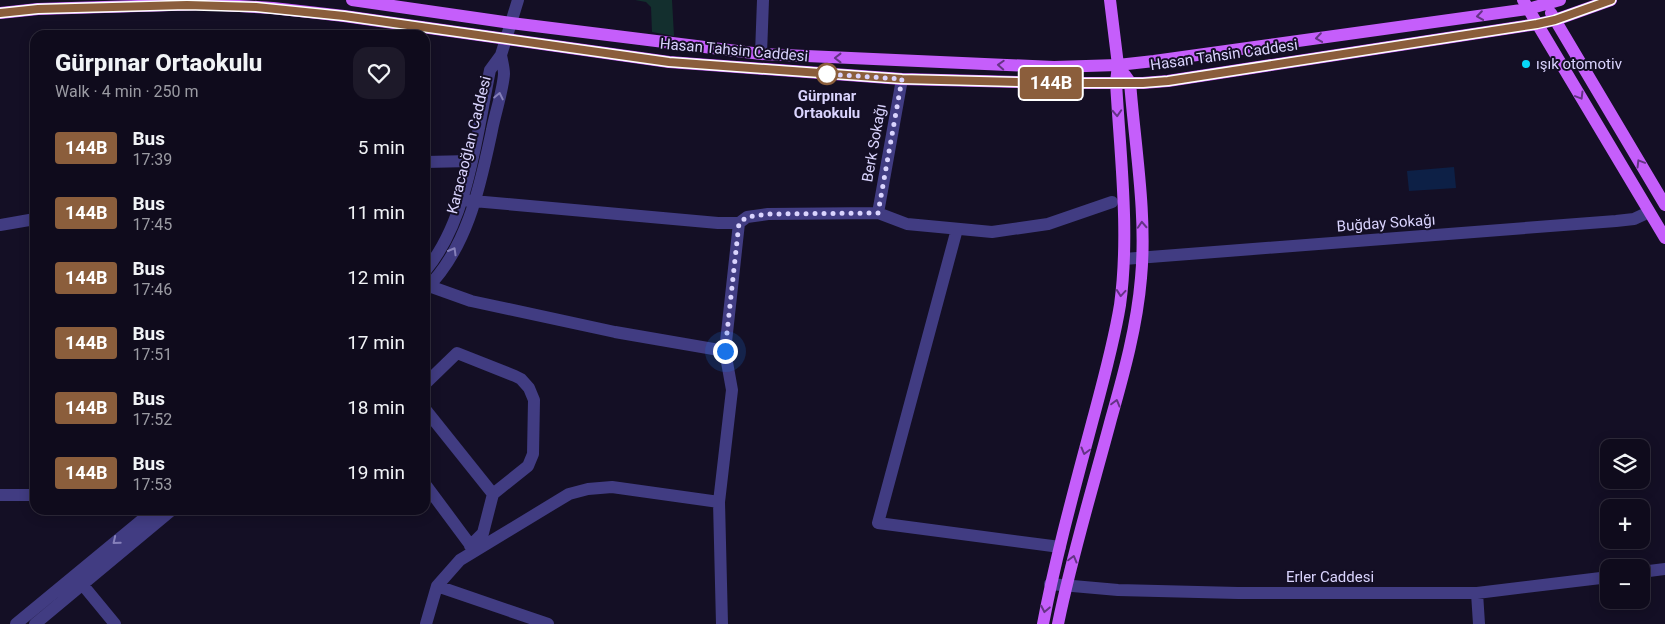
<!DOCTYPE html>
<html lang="en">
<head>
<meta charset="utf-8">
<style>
  :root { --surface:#0f0b1c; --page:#1d1929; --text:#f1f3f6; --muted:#9b9ba3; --line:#2f2b3b }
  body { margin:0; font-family:Roboto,sans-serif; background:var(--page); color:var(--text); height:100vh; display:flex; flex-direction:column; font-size:19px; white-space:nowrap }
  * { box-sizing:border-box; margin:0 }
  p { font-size:16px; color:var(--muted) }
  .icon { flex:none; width:28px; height:28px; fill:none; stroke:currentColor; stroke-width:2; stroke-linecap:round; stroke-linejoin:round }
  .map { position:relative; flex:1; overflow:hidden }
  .side { position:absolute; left:30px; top:30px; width:400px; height:485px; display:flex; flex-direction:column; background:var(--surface); border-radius:15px; box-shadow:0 2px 12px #0003,0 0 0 1px var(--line) }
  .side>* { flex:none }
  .badge { padding:0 10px; border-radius:4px; font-size:18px; line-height:32px }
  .buttons { position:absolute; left:1600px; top:439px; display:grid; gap:10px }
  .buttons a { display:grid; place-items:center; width:50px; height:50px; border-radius:10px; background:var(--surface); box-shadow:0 2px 12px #0003,0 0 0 1px var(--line); font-size:25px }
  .you { position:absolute; width:25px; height:25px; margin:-12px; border:4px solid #fff; border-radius:50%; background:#1a73e8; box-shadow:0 0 0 8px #1a73e833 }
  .map>.badge { position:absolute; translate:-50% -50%; box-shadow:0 0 0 2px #fff }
  .round { display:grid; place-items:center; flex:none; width:52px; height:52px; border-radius:15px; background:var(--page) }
  .head { display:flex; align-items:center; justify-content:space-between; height:85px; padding:0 25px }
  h1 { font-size:24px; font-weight:800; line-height:38px }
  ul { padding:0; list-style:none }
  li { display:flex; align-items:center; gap:15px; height:65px; padding:0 25px }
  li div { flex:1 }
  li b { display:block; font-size:19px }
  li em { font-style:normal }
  li .badge { min-width:55px; font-weight:700; text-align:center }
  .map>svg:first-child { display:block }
</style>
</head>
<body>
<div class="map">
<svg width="1665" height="624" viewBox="0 0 1665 624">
  <rect width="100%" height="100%" fill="#140f25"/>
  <path fill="#132f2e" d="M 635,0 L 672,0 L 674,36 L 652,32 L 651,7 L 646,2 Z"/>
  <path fill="#0d2046" d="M 1454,167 L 1456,188 L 1409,191 L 1407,171 Z"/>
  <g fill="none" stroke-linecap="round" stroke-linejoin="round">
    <path stroke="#413c82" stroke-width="12" d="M 761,54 L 763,0
      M 425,162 L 471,161
      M 462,200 L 718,223 L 739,223 L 747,217 L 768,214 L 878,213 L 907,224 L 992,232 L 1048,224 L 1112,202
      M 878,213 L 902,79
      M 0,225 L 35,219
      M 957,229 L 878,523 L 1060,547
      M 1124,259 L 1616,221 L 1634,219 L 1649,212
      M 425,271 C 468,221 477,133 490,70 L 501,55 L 518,0
      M 429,286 L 471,301 L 615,332 L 725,351
      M 425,290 C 468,248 480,186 492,130 C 495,114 503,90 504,74 C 504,68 502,61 501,55
      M 425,384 L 457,353 L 515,376 L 521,379 L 529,388 L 534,400 L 533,454 L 528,466 L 493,494 L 483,533 L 470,546
      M 425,409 L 493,494
      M 425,484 L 474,550
      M 0,495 L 35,495
      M 1641,572 L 1665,569
      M 82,584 L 115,624
      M 1050,584 L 1118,590 L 1238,593 L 1477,593 L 1609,577
      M 437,586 L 548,624
      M 1477,593 L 1479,624
      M 16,624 L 154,510
      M 35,624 L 172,510
      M 426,624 L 437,586 L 460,560 L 569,494 L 588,489 L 612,487 L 719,502
      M 722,624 L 719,502 L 732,390 L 725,351 L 739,223"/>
    <path stroke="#c55efb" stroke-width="12" d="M 352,0 L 511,23 L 761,54 L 1054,67 L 1118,65 L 1154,61 L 1528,9 L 1560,0
      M 1523,0 L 1665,238
      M 0,13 L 38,9 L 205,4 L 273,8 L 344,16 L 669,62 L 902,79 L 1054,83 L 1143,83 L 1168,81 L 1537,24 L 1555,20 L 1611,0
      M 1551,13 L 1665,205
      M 1043,624 C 1056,555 1075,487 1093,419 C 1103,382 1114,342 1120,305 C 1130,233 1120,154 1116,82 L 1118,65 L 1110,0
      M 1058,624 C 1072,555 1093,487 1111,419 C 1124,373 1137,326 1141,278 C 1147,214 1135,147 1130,82 L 1125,75"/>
  </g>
  <defs><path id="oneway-chevron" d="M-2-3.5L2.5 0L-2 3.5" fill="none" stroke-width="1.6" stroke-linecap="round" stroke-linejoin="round" transform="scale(1.25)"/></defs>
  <g stroke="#643385">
    <use href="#oneway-chevron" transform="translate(1480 16) rotate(172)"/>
    <use href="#oneway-chevron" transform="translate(1319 38) rotate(172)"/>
    <use href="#oneway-chevron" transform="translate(838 58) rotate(-180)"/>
    <use href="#oneway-chevron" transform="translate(1001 65) rotate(-177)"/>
    <use href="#oneway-chevron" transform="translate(1580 96) rotate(59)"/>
    <use href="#oneway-chevron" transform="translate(1117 113) rotate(87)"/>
    <use href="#oneway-chevron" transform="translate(1640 163) rotate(-121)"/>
    <use href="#oneway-chevron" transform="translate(1142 225) rotate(-93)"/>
    <use href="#oneway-chevron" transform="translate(1121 293) rotate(95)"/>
    <use href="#oneway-chevron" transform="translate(1116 403) rotate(-75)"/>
    <use href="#oneway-chevron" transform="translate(1085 451) rotate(105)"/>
    <use href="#oneway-chevron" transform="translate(1073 559) rotate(-75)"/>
    <use href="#oneway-chevron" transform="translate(1045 609) rotate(101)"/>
  </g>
  <g stroke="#8680ba">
    <use href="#oneway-chevron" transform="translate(499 96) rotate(-78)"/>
    <use href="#oneway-chevron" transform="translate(453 251) rotate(-60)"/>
    <use href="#oneway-chevron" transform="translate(116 541) rotate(141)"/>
  </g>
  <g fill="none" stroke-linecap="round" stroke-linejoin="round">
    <defs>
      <path id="line" d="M 0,13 L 38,9 L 187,5 L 256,7 L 344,16 L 669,62 L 902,79 L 1054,83 L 1143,83 L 1168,81 L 1537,24 L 1555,20 L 1611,0"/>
    </defs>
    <use href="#line" stroke="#fff" stroke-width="11"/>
    <use href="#line" stroke="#8b5e3c" stroke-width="8"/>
    <path stroke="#dad4fe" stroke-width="5" stroke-dasharray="0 9" d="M 725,351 L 739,223 L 747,217 L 768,214 L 878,213 L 902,79 L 827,74"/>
  </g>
  <circle fill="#07d7f7" stroke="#140f25" stroke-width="2" cx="1526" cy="64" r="5"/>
  <circle fill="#fff" stroke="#8b5e3c" stroke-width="2.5" cx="827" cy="74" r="10"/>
  <g text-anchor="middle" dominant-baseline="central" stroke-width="4" stroke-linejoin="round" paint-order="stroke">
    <g font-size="15" fill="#dad4fe" stroke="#140f25">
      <text transform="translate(734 50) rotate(5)">Hasan Tahsin Caddesi</text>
      <text transform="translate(1224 55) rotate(-8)">Hasan Tahsin Caddesi</text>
      <text transform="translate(874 143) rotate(-80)">Berk Sokağı</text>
      <text transform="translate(469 145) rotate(-76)">Karacaoğlan Caddesi</text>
      <text transform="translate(1386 223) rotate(-4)">Buğday Sokağı</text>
      <text x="1330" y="577">Erler Caddesi</text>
    </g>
    <g font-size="15" fill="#dad4fe" stroke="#140f25" text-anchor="start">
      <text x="1536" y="64">ışık otomotiv</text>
    </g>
    <g font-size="15" font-weight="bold" fill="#dad4fe" stroke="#140f25">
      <text x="827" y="96">Gürpınar<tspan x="827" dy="17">Ortaokulu</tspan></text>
    </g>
  </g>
</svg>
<div class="buttons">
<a><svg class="icon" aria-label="layers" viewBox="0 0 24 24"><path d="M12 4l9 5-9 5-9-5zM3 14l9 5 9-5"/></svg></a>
<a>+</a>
<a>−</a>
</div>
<div class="you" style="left:725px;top:351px"></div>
<b class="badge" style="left:1051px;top:83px;background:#8b5e3c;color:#fff">144B</b>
<section class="side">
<div class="head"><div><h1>Gürpınar Ortaokulu</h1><p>Walk · 4 min · 250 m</p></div><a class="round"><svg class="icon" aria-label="heart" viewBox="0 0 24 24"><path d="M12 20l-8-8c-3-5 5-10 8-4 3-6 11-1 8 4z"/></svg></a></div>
<ul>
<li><span class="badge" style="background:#8b5e3c;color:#fff">144B</span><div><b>Bus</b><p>17:39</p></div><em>5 min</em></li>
<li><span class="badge" style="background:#8b5e3c;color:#fff">144B</span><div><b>Bus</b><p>17:45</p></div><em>11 min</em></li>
<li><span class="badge" style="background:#8b5e3c;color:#fff">144B</span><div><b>Bus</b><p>17:46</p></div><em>12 min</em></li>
<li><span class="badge" style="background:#8b5e3c;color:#fff">144B</span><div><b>Bus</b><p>17:51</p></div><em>17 min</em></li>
<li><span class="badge" style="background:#8b5e3c;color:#fff">144B</span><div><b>Bus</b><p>17:52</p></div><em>18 min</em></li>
<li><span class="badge" style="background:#8b5e3c;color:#fff">144B</span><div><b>Bus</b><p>17:53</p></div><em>19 min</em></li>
</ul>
</section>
</div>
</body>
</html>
